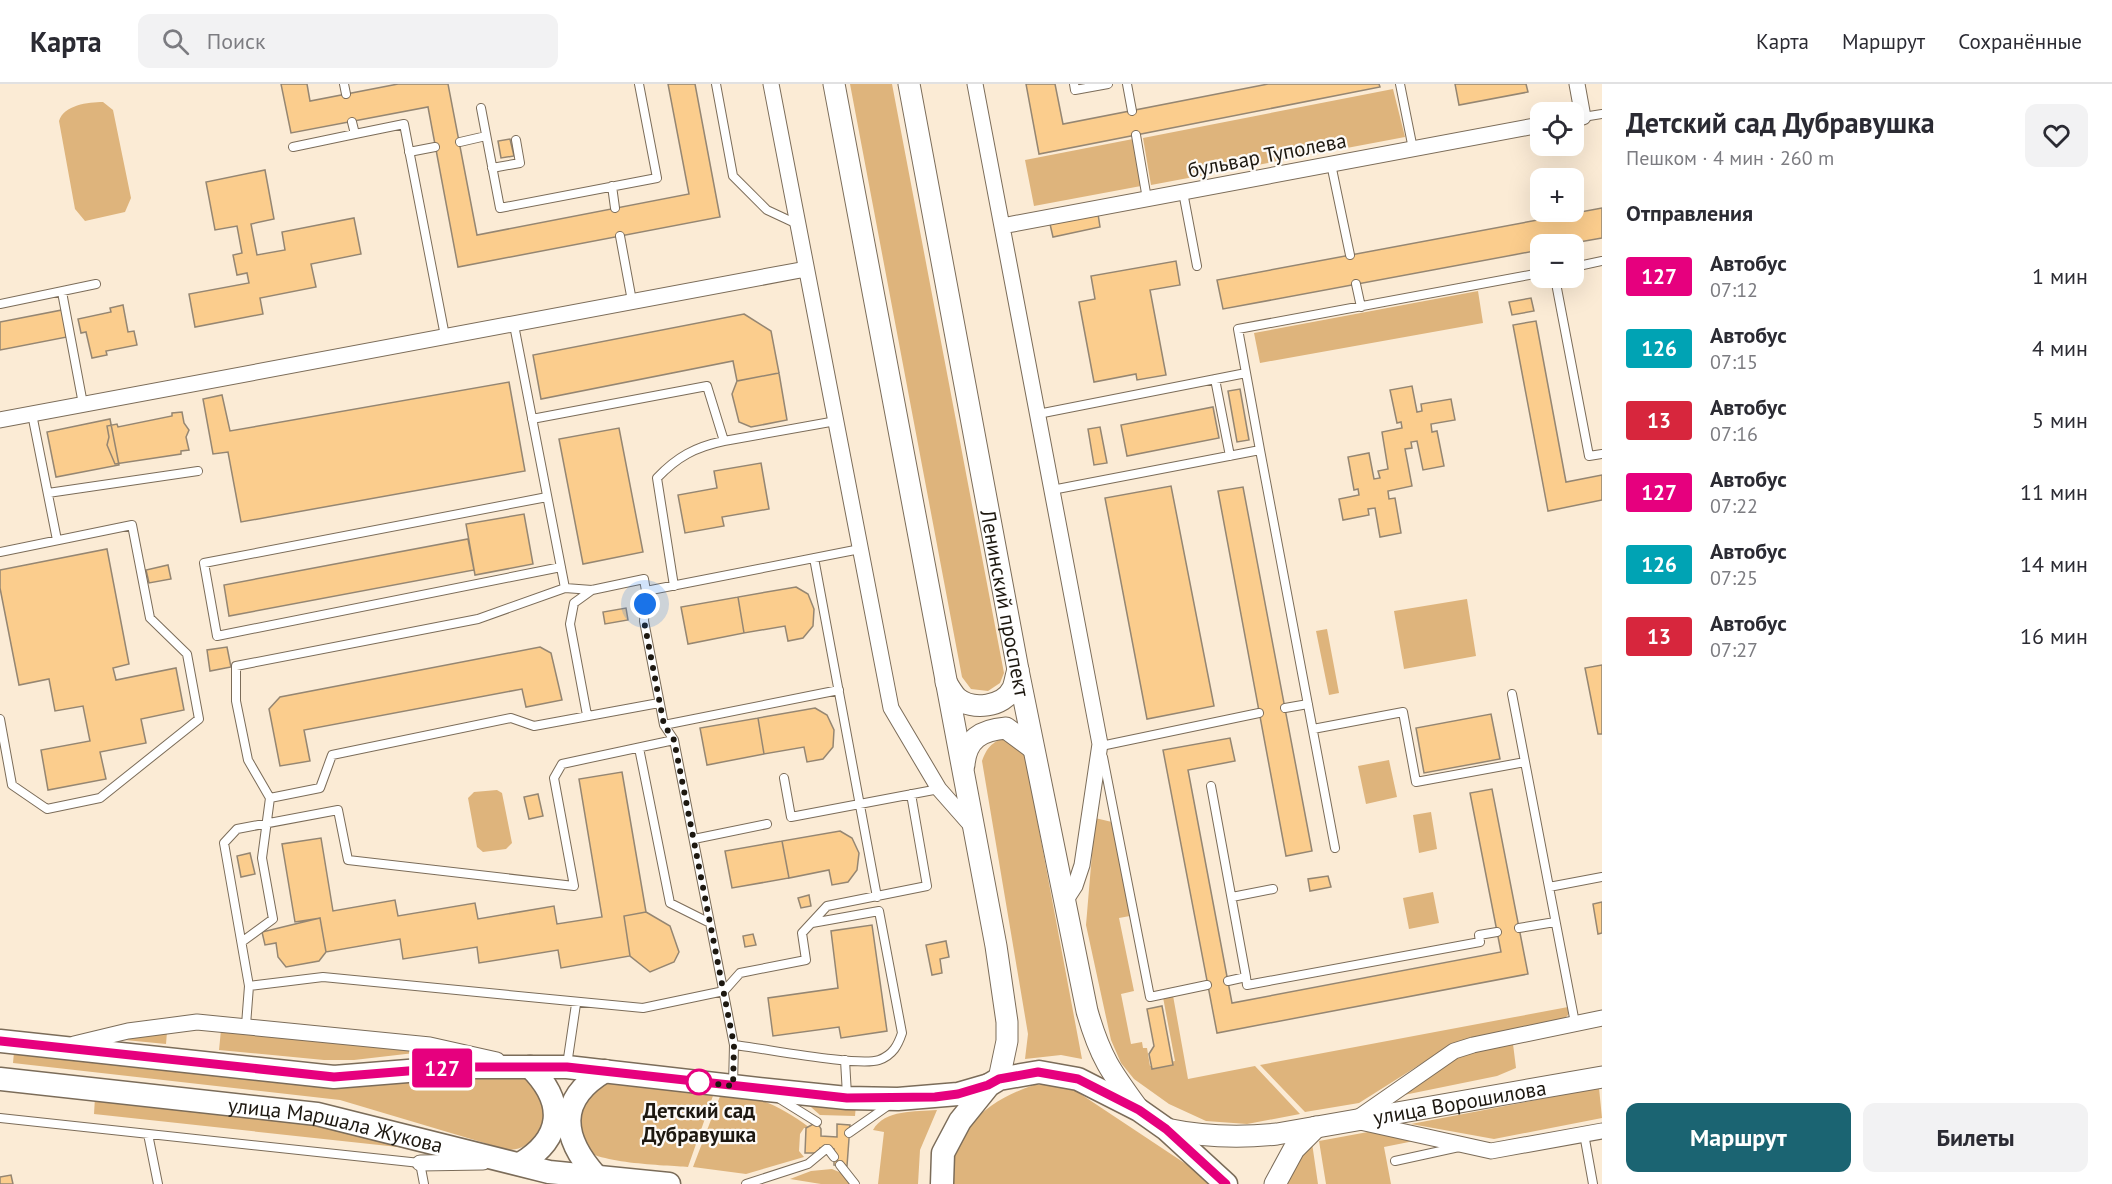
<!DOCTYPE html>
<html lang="ru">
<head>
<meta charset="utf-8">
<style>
  :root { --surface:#fff; --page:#f2f2f3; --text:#2b2b33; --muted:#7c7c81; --line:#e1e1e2; --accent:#1b6472 }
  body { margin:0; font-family:"PT Sans",sans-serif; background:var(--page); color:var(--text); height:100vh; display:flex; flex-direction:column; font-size:22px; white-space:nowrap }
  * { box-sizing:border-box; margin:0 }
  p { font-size:20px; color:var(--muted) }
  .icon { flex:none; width:33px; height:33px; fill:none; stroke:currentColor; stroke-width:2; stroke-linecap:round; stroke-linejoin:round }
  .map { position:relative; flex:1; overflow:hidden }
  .details { display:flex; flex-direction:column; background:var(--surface); width:510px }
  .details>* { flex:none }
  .badge { padding:0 12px; border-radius:4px; font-size:21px; line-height:39px }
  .buttons { position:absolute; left:1530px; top:18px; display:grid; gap:12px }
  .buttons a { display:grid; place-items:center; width:54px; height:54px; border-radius:12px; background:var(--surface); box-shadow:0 6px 24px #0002; font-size:30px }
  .you { position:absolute; width:30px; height:30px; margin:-15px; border:4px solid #fff; border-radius:50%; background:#1a73e8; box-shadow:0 0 0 9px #1a73e833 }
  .map>.badge { position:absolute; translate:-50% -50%; box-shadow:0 0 0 3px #fff }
  h2 { padding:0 24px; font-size:22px; line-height:54px }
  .round { display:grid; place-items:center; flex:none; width:63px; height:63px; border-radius:12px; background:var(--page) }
  .overview { display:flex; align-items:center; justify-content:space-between; height:102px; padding:0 24px }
  h1 { font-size:28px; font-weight:700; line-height:45px }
  .action { display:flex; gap:12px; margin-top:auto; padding:12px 24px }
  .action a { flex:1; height:69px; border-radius:12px; background:var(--accent); color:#fff; font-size:24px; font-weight:700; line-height:69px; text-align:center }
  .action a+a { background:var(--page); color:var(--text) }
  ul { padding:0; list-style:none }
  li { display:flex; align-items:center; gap:18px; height:72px; padding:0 24px }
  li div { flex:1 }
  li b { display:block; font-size:22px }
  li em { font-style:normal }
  li .badge { min-width:66px; font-weight:700; text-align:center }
  header { display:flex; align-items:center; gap:36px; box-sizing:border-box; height:84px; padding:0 30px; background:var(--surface); border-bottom:2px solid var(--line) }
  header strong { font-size:28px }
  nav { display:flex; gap:33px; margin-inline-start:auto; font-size:21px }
  .search { width:420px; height:54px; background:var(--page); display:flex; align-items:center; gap:15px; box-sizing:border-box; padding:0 21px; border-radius:12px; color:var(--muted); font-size:22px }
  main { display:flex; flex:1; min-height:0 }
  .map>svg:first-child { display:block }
</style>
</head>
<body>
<header>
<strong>Карта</strong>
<div class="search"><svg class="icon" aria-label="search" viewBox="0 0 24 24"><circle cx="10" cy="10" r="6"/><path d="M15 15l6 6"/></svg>Поиск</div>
<nav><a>Карта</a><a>Маршрут</a><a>Сохранённые</a></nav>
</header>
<main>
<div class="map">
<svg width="1602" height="1100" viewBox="0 0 1602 1100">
  <rect width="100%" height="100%" fill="#fbebd5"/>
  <path fill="#deb47c" d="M 850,0 L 892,0 L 1004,589 L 1000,599 L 988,607 L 971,605 L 962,593 Z
    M 1393,5 L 1405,53 L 1151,101 L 1143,54 Z
    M 103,18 L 113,26 L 131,114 L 125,128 L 85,137 L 75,125 L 59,37 C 64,21 88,18 103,18 Z
    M 1133,55 L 1141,102 L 1034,122 L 1025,76 Z
    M 1478,207 L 1483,239 L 1260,279 L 1254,249 Z
    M 1467,515 L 1476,572 L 1404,585 L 1394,527 Z
    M 1327,545 L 1339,609 L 1329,611 L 1316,547 Z
    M 1013,653 L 1024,666 L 1082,975 L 1061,971 L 1025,975 L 1028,950 L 982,677 C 988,660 996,655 1013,653 Z
    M 1389,676 L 1397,713 L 1366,720 L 1358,682 Z
    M 497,706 L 502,709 L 512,759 L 506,765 L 483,768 L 477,763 L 468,714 L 474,708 Z
    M 1431,728 L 1437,765 L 1419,769 L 1413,731 Z
    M 1095,734 L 1112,738 L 1130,832 L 1119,834 L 1134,907 L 1121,910 L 1131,960 L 1142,958 L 1143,964 L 1147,964 L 1150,982 L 1175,977 L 1162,908 L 1172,906 L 1188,995 L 1255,982 L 1300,1030 L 1247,1040 L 1206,1037 L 1169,1020 L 1134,995 L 1121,979 L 1111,956 L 1086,841 Z
    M 1433,808 L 1439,839 L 1409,845 L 1403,814 Z
    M 1568,923 L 1568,931 L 1564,935 L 1471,954 L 1443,966 L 1359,1019 L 1305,1028 L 1260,981 Z
    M 221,946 L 423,968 L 354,976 L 324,976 L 219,966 Z
    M 167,948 L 166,960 L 125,956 Z
    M 1513,960 L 1516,984 L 1497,992 L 1399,1012 L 1456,972 Z
    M 14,968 L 316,999 L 511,987 L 529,995 C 533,1002 540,1011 542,1020 C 549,1044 531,1066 508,1066 L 340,1016 L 13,979 Z
    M 604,996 L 715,1006 L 688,1083 C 667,1081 590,1080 580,1061 C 575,1051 577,1031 576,1019 Z
    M 1034,1001 L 1053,1001 L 1073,1005 L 1201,1090 L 1210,1100 L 950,1100 C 949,1047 988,1016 1034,1001 Z
    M 1599,1004 L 1602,1034 L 1494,1055 L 1411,1040 Z
    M 722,1007 C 758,1012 780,1022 810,1044 L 804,1044 L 800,1050 L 799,1067 L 804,1073 L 746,1090 L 693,1083 Z
    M 95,1013 L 326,1038 L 407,1064 L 94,1030 Z
    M 803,1016 L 856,1021 L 855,1032 L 820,1031 Z
    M 937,1026 L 920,1066 L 918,1100 L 878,1100 L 884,1048 L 873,1046 C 885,1025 915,1028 937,1026 Z
    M 1368,1048 L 1419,1056 L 1384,1063 L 1391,1100 L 1326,1100 L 1319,1057 Z
    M 1312,1059 L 1318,1100 L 1279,1100 Z
    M 832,1085 L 844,1090 L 851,1100 L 821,1100 L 790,1095 L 811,1087 Z"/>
  <path fill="#fbcd8d" stroke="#958672" stroke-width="1.5" d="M 281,0 L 307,0 L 310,17 L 398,0 L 448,0 L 477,151 L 689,110 L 668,0 L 695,0 L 720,133 L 458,183 L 428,23 L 291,49 Z
    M 1026,0 L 1055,0 L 1063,40 L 1268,0 L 1379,0 L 1380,3 L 1039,70 Z
    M 1455,0 L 1526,0 L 1528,8 L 1459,21 Z
    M 510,55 L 514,72 L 501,74 L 498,57 Z
    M 265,86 L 274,135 L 251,140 L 257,171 L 285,166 L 282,148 L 354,134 L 361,170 L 311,180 L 316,203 L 260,214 L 263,230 L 195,243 L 189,210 L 249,199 L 247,189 L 237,191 L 233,171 L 242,169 L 237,142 L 215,146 L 206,98 Z
    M 1602,124 L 1602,154 L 1568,160 L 1540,160 L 1540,166 L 1223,225 L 1217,196 Z
    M 1098,130 L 1100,143 L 1053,153 L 1050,140 Z
    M 1176,177 L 1180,201 L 1150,206 L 1166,291 L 1137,296 L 1136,290 L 1094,298 L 1079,218 L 1095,215 L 1091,192 Z
    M 1531,214 L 1534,227 L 1512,231 L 1509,218 Z
    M 123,221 L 128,248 L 134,247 L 137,261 L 106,267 L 107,271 L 92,274 L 86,248 L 81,249 L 78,235 L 111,228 L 110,224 Z
    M 62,226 L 67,253 L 0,266 L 0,238 Z
    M 744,230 L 771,247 L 779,289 L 737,297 L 733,277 L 541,315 L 533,271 Z
    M 1536,237 L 1566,398 L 1602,391 L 1602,416 L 1548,427 L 1513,241 Z
    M 779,289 L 787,336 L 751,343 L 739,338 L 732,310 L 737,297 Z
    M 509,298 L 525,387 L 241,438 L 228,368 L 213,370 L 203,315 L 222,311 L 230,347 Z
    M 1412,302 L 1417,328 L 1422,327 L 1421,320 L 1451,315 L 1455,336 L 1431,340 L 1432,348 L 1437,347 L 1444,382 L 1423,386 L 1417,357 L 1411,358 L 1412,364 L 1405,365 L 1412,402 L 1388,407 L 1389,415 L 1395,414 L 1401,449 L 1380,453 L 1375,424 L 1368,425 L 1369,431 L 1343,436 L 1339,415 L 1359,411 L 1358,405 L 1354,406 L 1348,373 L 1369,369 L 1374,395 L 1380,394 L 1378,387 L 1388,385 L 1382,348 L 1402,344 L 1401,338 L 1397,339 L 1390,306 Z
    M 1240,305 L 1249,356 L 1237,358 L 1228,307 Z
    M 1213,323 L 1219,354 L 1127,372 L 1121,341 Z
    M 182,328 L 184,339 L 189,346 L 186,353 L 189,366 L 181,367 L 181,370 L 115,380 L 107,361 L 109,353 L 107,342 L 117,340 L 118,343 L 172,332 L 172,329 Z
    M 110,335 L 119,381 L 56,393 L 47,348 Z
    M 1100,343 L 1107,379 L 1094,381 L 1088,345 Z
    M 619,344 L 643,468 L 583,480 L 559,355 Z
    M 761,379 L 769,425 L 722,433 L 724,442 L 685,449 L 678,411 L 717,404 L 714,387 Z
    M 1171,402 L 1214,622 L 1147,635 L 1105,414 Z
    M 1243,403 L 1312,767 L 1286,772 L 1218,407 Z
    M 524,430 L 533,480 L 475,491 L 466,440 Z
    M 468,455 L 474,486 L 229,532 L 224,501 Z
    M 107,465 L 129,580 L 113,584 L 116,596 L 176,584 L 184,626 L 141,635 L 146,659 L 100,668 L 106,695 L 48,706 L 41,666 L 90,657 L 83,622 L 55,627 L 49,595 L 19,601 L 0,504 L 0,486 Z
    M 168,481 L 171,495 L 149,499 L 146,486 Z
    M 796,503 L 808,510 L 814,525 L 813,542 L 803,554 L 788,557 L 785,542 L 744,549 L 738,513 Z
    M 738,513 L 744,549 L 688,560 L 681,523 Z
    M 626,524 L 628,536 L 605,540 L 603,528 Z
    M 227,563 L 231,583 L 210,587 L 207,566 Z
    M 540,563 L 551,569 L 562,616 L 526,623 L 522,605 L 304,646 L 310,677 L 280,682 L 269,625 L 280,613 Z
    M 1602,581 L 1602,650 L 1598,650 L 1585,584 Z
    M 815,624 L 827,631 L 834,646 L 833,663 L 823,675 L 807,678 L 804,663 L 764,670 L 758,634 Z
    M 1491,630 L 1500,675 L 1424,689 L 1416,644 Z
    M 758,634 L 764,670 L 707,681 L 700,644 Z
    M 1230,654 L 1235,677 L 1188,686 L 1232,919 L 1501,868 L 1470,709 L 1492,705 L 1528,890 L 1217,949 L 1163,666 Z
    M 622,688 L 646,828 L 624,832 L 630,872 L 561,884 L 558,866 L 479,879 L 477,863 L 403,875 L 400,855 L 326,868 L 320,834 L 295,838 L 282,760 L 321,754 L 333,827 L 395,816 L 398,832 L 475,819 L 478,835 L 554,822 L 557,840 L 602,833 L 579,695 Z
    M 538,710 L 543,732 L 529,735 L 524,713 Z
    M 840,747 L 852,754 L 859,769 L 857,786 L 848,798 L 832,801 L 829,786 L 789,794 L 782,757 Z
    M 782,757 L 789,794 L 732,804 L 725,767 Z
    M 250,769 L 255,790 L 241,793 L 237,772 Z
    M 1328,792 L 1331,803 L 1310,807 L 1308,795 Z
    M 809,811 L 811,822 L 801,824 L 798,814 Z
    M 1602,818 L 1602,849 L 1598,850 L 1593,820 Z
    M 646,828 L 670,842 L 679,868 L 674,878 L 650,888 L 630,872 L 624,832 Z
    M 320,834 L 326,868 L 319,877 L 286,883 L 278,873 L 276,859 L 265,861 L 262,848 Z
    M 872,841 L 887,947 L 841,954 L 839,943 L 773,952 L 768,914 L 838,904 L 831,847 Z
    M 753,850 L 756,861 L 745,863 L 743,852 Z
    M 946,857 L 949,873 L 940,875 L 942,889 L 932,891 L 926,861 Z
    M 1162,922 L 1173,981 L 1152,985 L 1149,970 L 1154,962 L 1147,925 Z
    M 817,1038 L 821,1045 L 821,1052 L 837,1053 L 837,1040 L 850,1041 L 847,1082 L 834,1081 L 834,1065 L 820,1064 L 819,1069 L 805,1069 L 806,1044 Z
    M 11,1091 L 13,1100 L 0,1100 L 0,1093 Z"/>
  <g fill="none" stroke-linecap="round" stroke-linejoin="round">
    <defs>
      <path id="lane" d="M 344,0 L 346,10
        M 716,0 L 733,92 L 767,126 L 797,140
        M 1074,0 L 1075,6 L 1108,0
        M 1127,0 L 1132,27
        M 1400,0 L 1413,65
        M 481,24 L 500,124 L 657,94 L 639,0
        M 1583,33 L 1602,30
        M 352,38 L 355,50 L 404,40 L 445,252
        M 1136,51 L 1147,115
        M 460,58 L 486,52
        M 293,63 L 355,50
        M 409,68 L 435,63
        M 1331,80 L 1350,171
        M 492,84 L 520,79 L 516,56
        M 612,102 L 615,124
        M 1183,108 L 1197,182
        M 620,152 L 632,217
        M 1574,183 L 1602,177
        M 1555,194 L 1589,372 L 1602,370
        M 1356,200 L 1361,223
        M 62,208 L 83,320
        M 0,220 L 96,200
        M 514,241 L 565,504
        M 1215,295 L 1230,372
        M 32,330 L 57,456
        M 1038,330 L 1246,289
        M 532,335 L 707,302 L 724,357 L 836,337
        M 1260,366 L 1335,764
        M 1052,406 L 1260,366 L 1238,245 L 1540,189
        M 48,409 L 198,387
        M 547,413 L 204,479 L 217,552 L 561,483
        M 0,468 L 132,441 L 150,534 L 187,570 L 199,635 L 100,714 L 47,725 L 12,701 L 0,635
        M 814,474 L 877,813
        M 674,502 L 657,394 C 677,373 695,363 724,357
        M 646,507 L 860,465
        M 1512,610 L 1575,939
        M 1285,624 L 1308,620
        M 587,631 L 570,540 L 574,519 L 592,506
        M 664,641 L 839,606
        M 1313,645 L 1403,628 L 1416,698 L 1525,678
        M 1101,662 L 1259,629
        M 639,664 L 670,819 L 710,839
        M 1103,673 L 1150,913 L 1207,901
        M 784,694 L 791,733 L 939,705
        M 1211,702 L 1246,893 L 1228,897
        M 270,714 L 248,676 L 236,617 L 236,582 L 478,535 L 565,504 L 592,506 L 644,495 L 646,507 L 644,537 L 664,641 L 674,656 L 734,961 L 733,1001
        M 694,755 L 767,740
        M 1549,803 L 1602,793
        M 1232,813 L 1273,805
        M 1519,844 L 1555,838
        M 243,857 L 273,835 L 262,774 L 270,714 L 320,704 L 332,671 L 511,634 L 534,642 L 659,619
        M 1246,893 L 1247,901 L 1480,858 L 1479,851 L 1497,848
        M 249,902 L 323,893 L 643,924 L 724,907 L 740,889 L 806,876 L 802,849 L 827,822 L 927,802 L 911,710
        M 246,941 L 249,902 L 224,759 L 237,745 L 338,726 L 348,776 L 574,802 L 554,694 L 562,680 L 674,656
        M 734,961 C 762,964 858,983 879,976 C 893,971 898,961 902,949 L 879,827 L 812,839
        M 845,976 L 847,1011
        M 567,981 L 576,920
        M 780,1015 L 817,1038
        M 0,1034 L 420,1079 L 424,1100
        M 849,1049 L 889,1021
        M 148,1050 L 158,1100
        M 1584,1050 L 1593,1100
        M 828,1065 L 834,1073
        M 1395,1077 L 1459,1063
        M 840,1081 L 855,1100
        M 746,1100 L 808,1080 L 826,1065"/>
      <path id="street" d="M 771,0 L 891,624 L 939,705 L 976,747
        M 975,0 L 1100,660 L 1082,781 L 1075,802 L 1064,819
        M 1574,35 L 1583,33 L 1577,0
        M 1002,142 L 1540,41
        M 0,336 L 806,185
        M 74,960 L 128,947 L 197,938 L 430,961 L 497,976
        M 1359,1033 L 1454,967 L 1473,961 L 1602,934
        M 1360,1038 L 1491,1067 L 1602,1047
        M 420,1079 L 483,1078"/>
      <g id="secondary">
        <path d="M 834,0 L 996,862 L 1007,938 L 1007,957 L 999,995"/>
        <path id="s1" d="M 909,0 L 1018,586 L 1087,927 C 1100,973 1111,988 1139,1026"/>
        <path d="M 946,598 C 949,603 953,610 957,614 C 972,627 1004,623 1013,604 C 1015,599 1016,591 1018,586"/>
        <path d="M 964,681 C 966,655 981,646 1006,644 L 1033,664"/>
        <path id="s2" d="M 1166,1045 C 1204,1053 1238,1054 1277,1050 L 1602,993"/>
        <path d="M 1275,1100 L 1294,1065 L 1316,1043"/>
      </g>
      <g id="primary">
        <path d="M 0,957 L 334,993 L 457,983 L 567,983 L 768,1006 L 847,1014 L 898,1015 L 958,1010 L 989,1001"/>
        <path id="s3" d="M 0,995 L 317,1030 L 549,1088 L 669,1100"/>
        <path d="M 520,1080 C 563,1054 566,1019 530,983"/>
        <path d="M 596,1092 C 562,1054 556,1016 605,987"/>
        <path d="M 942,1100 L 943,1069 L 960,1037 L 989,1001 L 999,995 L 1039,988 L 1078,995 L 1139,1026 L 1166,1045 L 1226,1100"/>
      </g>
    </defs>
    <use href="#lane" stroke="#7b6c59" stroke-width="10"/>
    <use href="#street" stroke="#7b6c59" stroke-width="17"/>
    <use href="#secondary" stroke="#7b6c59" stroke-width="23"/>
    <use href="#primary" stroke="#7b6c59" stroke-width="25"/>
    <use href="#lane" stroke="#fff" stroke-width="8"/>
    <use href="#street" stroke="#fff" stroke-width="15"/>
    <use href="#secondary" stroke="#fff" stroke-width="21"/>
    <use href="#primary" stroke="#fff" stroke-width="22"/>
  </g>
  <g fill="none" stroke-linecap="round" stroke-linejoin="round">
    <defs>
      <path id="line" d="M 0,957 L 334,993 L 457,983 L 567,983 L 847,1014 L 935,1013 L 958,1010 L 988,1001 L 999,995 L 1038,988 L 1078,995 L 1139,1026 L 1166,1045 L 1226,1100"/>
    </defs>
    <use href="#line" stroke="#fff" stroke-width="14"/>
    <use href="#line" stroke="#e6007e" stroke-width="9"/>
    <path stroke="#1d1810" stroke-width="6" stroke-dasharray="0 10.8" d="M 645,520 L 644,537 L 664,641 L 674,656 L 734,961 L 733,1002 L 699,998"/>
  </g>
  <circle fill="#fff" stroke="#e6007e" stroke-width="3" cx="699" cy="998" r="12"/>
  <g text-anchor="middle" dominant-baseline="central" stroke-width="4.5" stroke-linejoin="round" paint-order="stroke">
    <g font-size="21" fill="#1d1810" stroke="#fdfaf6">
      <text transform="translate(1267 71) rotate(-11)">бульвар Туполева</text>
      <text stroke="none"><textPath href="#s1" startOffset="528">Ленинский проспект</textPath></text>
      <text stroke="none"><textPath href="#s2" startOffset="297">улица Ворошилова</textPath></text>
      <text stroke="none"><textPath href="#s3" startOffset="339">улица Маршала Жукова</textPath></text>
    </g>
    <g font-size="21" font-weight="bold" fill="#1d1810" stroke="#fdfaf6">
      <text x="699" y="1026">Детский сад<tspan x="699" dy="24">Дубравушка</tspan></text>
    </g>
  </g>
</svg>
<div class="buttons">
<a><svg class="icon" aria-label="locate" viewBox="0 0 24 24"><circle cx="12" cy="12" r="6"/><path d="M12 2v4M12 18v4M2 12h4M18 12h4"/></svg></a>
<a>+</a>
<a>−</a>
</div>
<div class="you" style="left:645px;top:520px"></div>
<b class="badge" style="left:442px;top:984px;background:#e6007e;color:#fff">127</b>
</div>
<section class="details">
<div class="overview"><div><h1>Детский сад Дубравушка</h1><p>Пешком · 4 мин · 260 m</p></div><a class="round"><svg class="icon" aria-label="heart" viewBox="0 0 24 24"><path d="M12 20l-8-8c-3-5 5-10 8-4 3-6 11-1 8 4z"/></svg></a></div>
<h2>Отправления</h2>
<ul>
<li><span class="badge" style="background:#e6007e;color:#fff">127</span><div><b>Автобус</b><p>07:12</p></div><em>1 мин</em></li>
<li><span class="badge" style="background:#00a3b4;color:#fff">126</span><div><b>Автобус</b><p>07:15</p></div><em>4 мин</em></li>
<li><span class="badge" style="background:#d7263d;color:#fff">13</span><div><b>Автобус</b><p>07:16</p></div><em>5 мин</em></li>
<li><span class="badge" style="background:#e6007e;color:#fff">127</span><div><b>Автобус</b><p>07:22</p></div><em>11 мин</em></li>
<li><span class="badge" style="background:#00a3b4;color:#fff">126</span><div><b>Автобус</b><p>07:25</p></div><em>14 мин</em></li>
<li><span class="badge" style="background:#d7263d;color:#fff">13</span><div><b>Автобус</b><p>07:27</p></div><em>16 мин</em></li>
</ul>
<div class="action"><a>Маршрут</a><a>Билеты</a></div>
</section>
</main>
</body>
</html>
